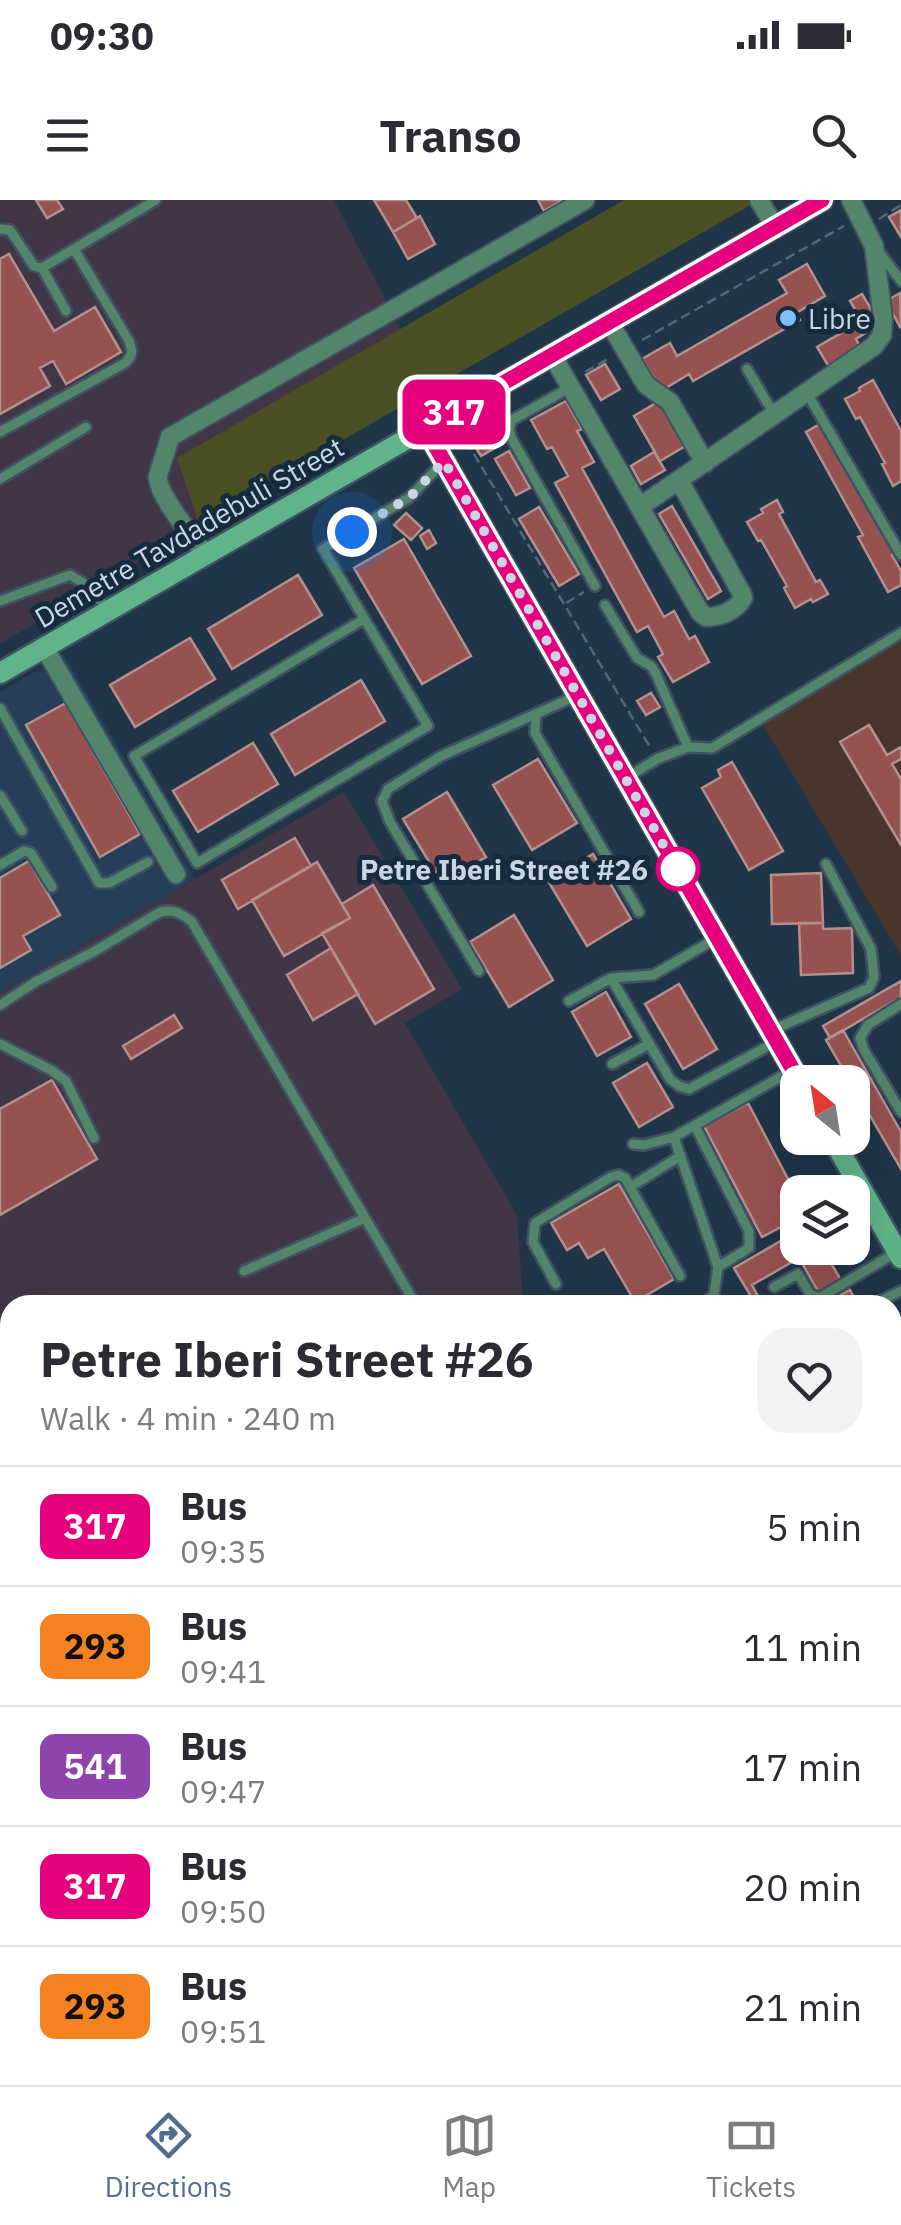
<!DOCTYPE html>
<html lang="en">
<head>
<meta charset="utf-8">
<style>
  :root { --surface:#fff; --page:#f2f2f3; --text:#2b2b33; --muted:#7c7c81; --line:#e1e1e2; --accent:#526d8d }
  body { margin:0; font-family:"IBM Plex Sans",sans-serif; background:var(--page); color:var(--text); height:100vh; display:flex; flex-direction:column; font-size:38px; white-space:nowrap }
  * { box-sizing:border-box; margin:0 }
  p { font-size:32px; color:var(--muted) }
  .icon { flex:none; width:55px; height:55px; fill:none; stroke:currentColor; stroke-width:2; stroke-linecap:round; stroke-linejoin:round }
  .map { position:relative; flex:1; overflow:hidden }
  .details { position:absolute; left:0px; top:1095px; width:902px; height:790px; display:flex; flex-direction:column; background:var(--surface); border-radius:30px 30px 0 0; box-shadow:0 10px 40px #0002 }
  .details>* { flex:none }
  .badge { padding:0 20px; border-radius:15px; font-size:35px; line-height:65px }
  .needle { width:65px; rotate:330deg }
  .tools { position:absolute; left:780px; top:865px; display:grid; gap:20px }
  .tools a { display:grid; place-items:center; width:90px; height:90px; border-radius:20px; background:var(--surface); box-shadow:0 10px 40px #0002; font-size:50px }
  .you { position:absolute; width:50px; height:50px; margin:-25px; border:8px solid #fff; border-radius:50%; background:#1a73e8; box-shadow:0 0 0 15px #1a73e833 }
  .map>.badge { position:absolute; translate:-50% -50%; box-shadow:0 0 0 5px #fff }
  .round { display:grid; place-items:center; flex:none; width:105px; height:105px; border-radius:30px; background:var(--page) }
  .summary { display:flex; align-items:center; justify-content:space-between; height:170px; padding:0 40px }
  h1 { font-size:48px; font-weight:800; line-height:75px }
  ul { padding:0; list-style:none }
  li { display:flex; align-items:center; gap:30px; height:120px; padding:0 40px; border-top:2px solid var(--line) }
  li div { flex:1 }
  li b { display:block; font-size:38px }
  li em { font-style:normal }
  li .badge { min-width:110px; font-weight:700; text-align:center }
  .status { display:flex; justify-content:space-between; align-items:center; height:70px; padding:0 50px; background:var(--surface); direction:ltr }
  .status svg { height:28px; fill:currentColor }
  header { display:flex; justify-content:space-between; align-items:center; height:130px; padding:0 40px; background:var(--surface); font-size:45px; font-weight:800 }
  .dock { display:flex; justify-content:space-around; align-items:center; height:140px; border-top:2px solid var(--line); background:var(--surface); font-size:28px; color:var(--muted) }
  .dock a { display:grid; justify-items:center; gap:5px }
  .dock .active { color:var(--accent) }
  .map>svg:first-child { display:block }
</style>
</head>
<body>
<div class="status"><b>09:30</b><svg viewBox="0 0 49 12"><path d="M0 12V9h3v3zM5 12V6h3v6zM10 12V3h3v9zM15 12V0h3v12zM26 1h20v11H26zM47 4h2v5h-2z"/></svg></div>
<header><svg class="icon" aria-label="menu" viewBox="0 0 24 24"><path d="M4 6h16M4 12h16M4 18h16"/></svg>Transo<svg class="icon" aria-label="search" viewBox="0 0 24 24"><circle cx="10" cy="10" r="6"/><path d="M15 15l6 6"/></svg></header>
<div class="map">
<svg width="901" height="1885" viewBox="0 0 901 1885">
  <rect width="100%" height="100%" fill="#203548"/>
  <path fill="#243f57" d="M 64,455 L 195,679 L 0,793 L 0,492 Z"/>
  <path fill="#413646" d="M 0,0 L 334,0 L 431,188 L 0,444 Z
    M 344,592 L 462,789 L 405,823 L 517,1015 L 523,1105 L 10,1105 L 10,1317 L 0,1323 L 0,793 Z"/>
  <path fill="#48362d" d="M 901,438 L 901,756 L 761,521 Z"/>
  <path fill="#4a5023" d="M 624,0 L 759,0 L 199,323 L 177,258 Z
    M 893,1739 L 901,1753 L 901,1885 L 533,1885 L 550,1875 L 892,1875 Z"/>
  <path fill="#965151" stroke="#b3908e" stroke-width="2.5" d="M 36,0 L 57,0 L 63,9 L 47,18 Z
    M 374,0 L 406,0 L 417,18 L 393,32 Z
    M 538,0 L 563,0 L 544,11 Z
    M 901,10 L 901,37 L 889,17 Z
    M 420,16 L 435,44 L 408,59 L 393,32 Z
    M 9,54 L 54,131 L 95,107 L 121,152 L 66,184 L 53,161 L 40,168 L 50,186 L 0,214 L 0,59 Z
    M 807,64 L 825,96 L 796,113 L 800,120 L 693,181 L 689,174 L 661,191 L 642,159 L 670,143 L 677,156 L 787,93 L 779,80 Z
    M 900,93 L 901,126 L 900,127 L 886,101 Z
    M 862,94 L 880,124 L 856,139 L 861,148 L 829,167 L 817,147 L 862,121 L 850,101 Z
    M 605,164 L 620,189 L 601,200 L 586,175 Z
    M 873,180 L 901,231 L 901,281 L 893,286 L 882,264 L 885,263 L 860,217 L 856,219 L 845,199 L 860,191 L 859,188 Z
    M 661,200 L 687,245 L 660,261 L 634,216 Z
    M 566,201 L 582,229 L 577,231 L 594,262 L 582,268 L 664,417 L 674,411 L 689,439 L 695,436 L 709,462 L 673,482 L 658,457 L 663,454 L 648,426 L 637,432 L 555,283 L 568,276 L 552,247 L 547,249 L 531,220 Z
    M 822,223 L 896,353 L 892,355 L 901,371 L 901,385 L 888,392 L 858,337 L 863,335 L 806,232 Z
    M 496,227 L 505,242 L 481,256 L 476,248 L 485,242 L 481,235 Z
    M 509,251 L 530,288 L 516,295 L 495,259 Z
    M 654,252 L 665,270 L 641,284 L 631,266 Z
    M 777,300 L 783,312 L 779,314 L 816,382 L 820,380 L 828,394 L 813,402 L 811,399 L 795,408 L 784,388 L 787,386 L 761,340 L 758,341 L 747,322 L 763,313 L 761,309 Z
    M 672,306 L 721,391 L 708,399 L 659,314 Z
    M 539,307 L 579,374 L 559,386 L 519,319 Z
    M 406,313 L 422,328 L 411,340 L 394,325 Z
    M 429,330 L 436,343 L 427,349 L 420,336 Z
    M 404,339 L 471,456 L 422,484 L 354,368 Z
    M 298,375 L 322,415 L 232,469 L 208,429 Z
    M 190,438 L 215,479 L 135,527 L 110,485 Z
    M 361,480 L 385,521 L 295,575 L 271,534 Z
    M 651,493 L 660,507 L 646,515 L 637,501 Z
    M 66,503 L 140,634 L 100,657 L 26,525 Z
    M 869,525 L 887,555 L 901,547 L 901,559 L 892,564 L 901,579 L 901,645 L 840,542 Z
    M 253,543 L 278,584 L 198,632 L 173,591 Z
    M 538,559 L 577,623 L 532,650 L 493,585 Z
    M 732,562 L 783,651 L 749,670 L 702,588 L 721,577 L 718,570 Z
    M 447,592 L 486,657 L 442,683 L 403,619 Z
    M 295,638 L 311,666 L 238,709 L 222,680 Z
    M 593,654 L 631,719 L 587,746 L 548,681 Z
    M 29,661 L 60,715 L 23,736 L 31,750 L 0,768 L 0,678 Z
    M 317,662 L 350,718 L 284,756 L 252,700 Z
    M 821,673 L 823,723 L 772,724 L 771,675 Z
    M 373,685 L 434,789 L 375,824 L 322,733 L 350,718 L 342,704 Z
    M 514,715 L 553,780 L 509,807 L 470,742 Z
    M 799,723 L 823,723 L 823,729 L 852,728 L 853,773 L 801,775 Z
    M 331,748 L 358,794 L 313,820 L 287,775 Z
    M 901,781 L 901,797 L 830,838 L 823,826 Z
    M 679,784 L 717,849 L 683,869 L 645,804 Z
    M 606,792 L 631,837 L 597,856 L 572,812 Z
    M 174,815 L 182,828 L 131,859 L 123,846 Z
    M 843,830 L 901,932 L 901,969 L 826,840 Z
    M 647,863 L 673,907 L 639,927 L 613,883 Z
    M 52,880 L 97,959 L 0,1015 L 0,909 Z
    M 748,903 L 798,998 L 798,1018 L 762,1037 L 704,926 Z
    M 619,984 L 674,1079 L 635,1102 L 604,1049 L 588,1058 L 579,1043 L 567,1050 L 551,1023 Z
    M 798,1031 L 798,1048 L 822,1048 L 841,1080 L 819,1093 L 799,1058 L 752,1085 L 763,1105 L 756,1105 L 734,1068 Z
    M 850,1090 L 857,1103 L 853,1105 L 832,1105 L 830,1101 Z
    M 901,1192 L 901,1286 L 894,1284 L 900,1265 L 895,1263 L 892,1269 L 892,1197 Z
    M 892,1392 L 901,1407 L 901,1438 L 892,1443 Z
    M 901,1469 L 901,1521 L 892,1507 L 892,1474 Z
    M 10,1503 L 10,1561 L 8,1563 L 0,1549 L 0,1509 Z
    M 892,1570 L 901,1585 L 901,1600 L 892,1605 Z
    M 0,1747 L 10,1764 L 10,1859 L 0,1842 Z
    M 20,1875 L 43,1875 L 26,1885 Z
    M 211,1875 L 273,1875 L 279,1885 L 217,1885 Z"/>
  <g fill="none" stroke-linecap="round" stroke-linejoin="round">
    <defs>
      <path id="lane" d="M 0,29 L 10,30 L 34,66 L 42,68 L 156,0
        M 879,52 L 901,81
        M 42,68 L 66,111
        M 747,169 L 774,214
        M 571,187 L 512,220 L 509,229 L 512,239 L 595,386
        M 807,193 L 901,355
        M 0,232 L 125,163 C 133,155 133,151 129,141 L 74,49
        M 0,279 L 86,227
        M 0,401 L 70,375 L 85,384 L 107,408
        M 605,405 L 637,458 L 651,466 L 655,472 L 688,547
        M 364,419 L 134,556 L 197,663 L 428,526 L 323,349 L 410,297 L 444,261
        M 0,508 L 99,683 L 109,683 L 148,662
        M 536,514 L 535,533 L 639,712
        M 628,577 L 657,559 L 688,547 L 712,548 L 901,433
        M 0,595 L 22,631
        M 0,665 L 24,651 L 31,653 L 52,687
        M 479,771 L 390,622 L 382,601 L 388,589 L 441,556 L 576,496
        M 611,778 L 670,879 L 679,886 L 689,889 L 774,843
        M 569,801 L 611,778 L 653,775 L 717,738
        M 901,804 L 868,825 L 860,838 L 864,850 L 901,912
        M 0,805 L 37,781 L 95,751 L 160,712 C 174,709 181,713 192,722 L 416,1105
        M 772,830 L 869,788 L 874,777 L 871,749 L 826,664
        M 0,844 L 51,870 L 66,881 L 94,938
        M 612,864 L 649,844
        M 695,926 L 749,1031 L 749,1048 L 718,1067
        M 633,944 L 644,945 L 674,937
        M 630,987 L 680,1076
        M 244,1071 L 365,1018
        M 556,1084 L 533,1042 L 535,1023 L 611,977 L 618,975 L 625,978 L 630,987 L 679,957
        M 774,1087 L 798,1074 L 810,1094 L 819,1098 L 897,1052
        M 704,1105 L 714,1094 L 718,1067 L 674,937 L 793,870
        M 872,1105 L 901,1091
        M 892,1139 L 901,1134
        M 892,1188 L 901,1183
        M 892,1343 L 901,1358
        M 0,1377 L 10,1371
        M 892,1456 L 901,1451
        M 0,1481 L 10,1475
        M 0,1669 L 10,1670
        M 375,1875 L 383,1885"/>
      <path id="street" d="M 759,0 L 775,27
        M 609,122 L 646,185 L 670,202 L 705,263
        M 552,155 L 700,412 L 706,417 C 720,417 736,411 743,398 L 742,394 L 679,280
        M 641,306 L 874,146 L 882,135 L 883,119 L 874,46 L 851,0
        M 206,355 C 194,338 157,295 158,277 C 158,272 168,246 170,237 L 585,0
        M 44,447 L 176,674
        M 892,1319 L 901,1314
        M 892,1523 L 901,1538
        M 892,1651 L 901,1646
        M 459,1885 L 477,1875"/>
      <path id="secondary" d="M 425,228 L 800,882
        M 0,473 L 822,0
        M 832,938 L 901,1058"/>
    </defs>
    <use href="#lane" stroke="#3f5264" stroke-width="14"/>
    <use href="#street" stroke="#3f5264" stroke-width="22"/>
    <use href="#secondary" stroke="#3f5264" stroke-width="25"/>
    <path stroke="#556778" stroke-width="2.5" stroke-dasharray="10 5" stroke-linecap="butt" d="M 879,19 L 901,5
      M 642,140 L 844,26
      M 585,172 L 608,159
      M 466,241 L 650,547
      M 454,246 L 495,223
      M 566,403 L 584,392"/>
    <use href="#lane" stroke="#53856b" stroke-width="9"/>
    <use href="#street" stroke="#53856b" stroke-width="18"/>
    <use href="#secondary" stroke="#60b489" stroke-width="20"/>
  </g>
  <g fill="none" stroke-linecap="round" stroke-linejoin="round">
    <defs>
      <path id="line" d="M 800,882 L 425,228 L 822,0"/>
    </defs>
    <use href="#line" stroke="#fff" stroke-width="22"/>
    <use href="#line" stroke="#e6007e" stroke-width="15"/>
    <path stroke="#cad7e3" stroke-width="10" stroke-dasharray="0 18" d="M 352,332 L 410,297 L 444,261 L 680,674 L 678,669"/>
  </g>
  <circle fill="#81bdfa" stroke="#162b3d" stroke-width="4" cx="788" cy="118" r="10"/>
  <circle fill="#fff" stroke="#e6007e" stroke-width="5" cx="678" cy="669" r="20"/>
  <g text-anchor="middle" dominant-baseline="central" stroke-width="10" stroke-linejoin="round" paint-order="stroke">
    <g font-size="28" fill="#cad7e3" stroke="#162b3d" text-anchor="start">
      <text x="808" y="118">Libre</text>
    </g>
    <g font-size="28" fill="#cad7e3" stroke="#162b3d">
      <text transform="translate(189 332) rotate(-30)">Demetre Tavdadebuli Street</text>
    </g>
    <g font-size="28" font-weight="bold" fill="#cad7e3" stroke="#162b3d" text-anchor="end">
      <text x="648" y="669">Petre Iberi Street #26</text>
    </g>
  </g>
</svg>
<div class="tools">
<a><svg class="needle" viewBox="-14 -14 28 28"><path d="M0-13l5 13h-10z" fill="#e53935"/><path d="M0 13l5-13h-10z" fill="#7c7c81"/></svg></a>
<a><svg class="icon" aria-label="layers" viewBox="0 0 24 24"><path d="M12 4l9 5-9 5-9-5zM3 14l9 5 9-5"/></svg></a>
</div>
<div class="you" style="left:352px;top:332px"></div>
<b class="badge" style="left:454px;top:212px;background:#e6007e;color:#fff">317</b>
<section class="details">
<div class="summary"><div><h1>Petre Iberi Street #26</h1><p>Walk · 4 min · 240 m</p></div><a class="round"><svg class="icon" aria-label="heart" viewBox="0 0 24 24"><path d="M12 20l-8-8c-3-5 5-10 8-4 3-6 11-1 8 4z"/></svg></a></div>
<ul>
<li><span class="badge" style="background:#e6007e;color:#fff">317</span><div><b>Bus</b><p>09:35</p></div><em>5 min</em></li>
<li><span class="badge" style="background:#f58220;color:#111">293</span><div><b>Bus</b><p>09:41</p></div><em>11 min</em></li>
<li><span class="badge" style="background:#8e44ad;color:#fff">541</span><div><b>Bus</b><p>09:47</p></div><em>17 min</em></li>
<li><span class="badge" style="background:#e6007e;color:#fff">317</span><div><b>Bus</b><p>09:50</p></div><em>20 min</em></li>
<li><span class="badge" style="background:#f58220;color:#111">293</span><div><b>Bus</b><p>09:51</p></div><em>21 min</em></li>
</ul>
</section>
</div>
<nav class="dock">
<a class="active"><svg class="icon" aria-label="directions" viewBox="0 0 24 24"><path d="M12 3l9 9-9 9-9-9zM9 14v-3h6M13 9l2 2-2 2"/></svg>Directions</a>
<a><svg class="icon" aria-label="map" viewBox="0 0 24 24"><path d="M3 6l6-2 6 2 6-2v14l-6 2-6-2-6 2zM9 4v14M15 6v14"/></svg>Map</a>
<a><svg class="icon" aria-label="tickets" viewBox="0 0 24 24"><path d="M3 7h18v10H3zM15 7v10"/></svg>Tickets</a>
</nav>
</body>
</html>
